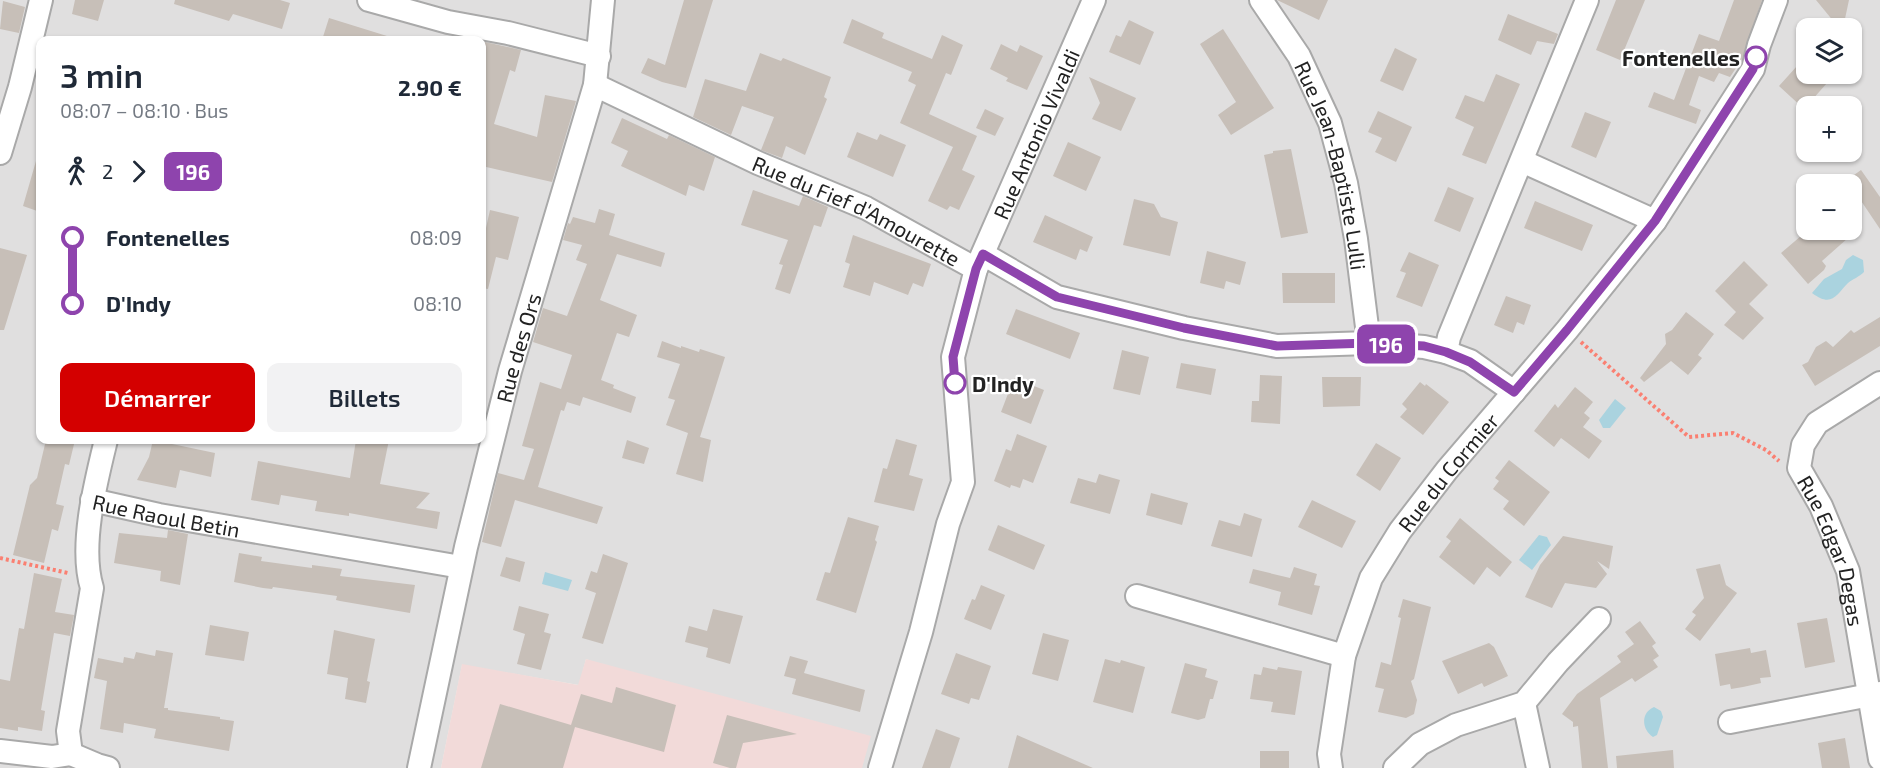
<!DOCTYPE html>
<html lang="fr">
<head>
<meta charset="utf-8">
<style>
  :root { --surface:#fff; --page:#f2f2f3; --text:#1f2937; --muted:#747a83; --accent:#d40000 }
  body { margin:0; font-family:"Exo 2",sans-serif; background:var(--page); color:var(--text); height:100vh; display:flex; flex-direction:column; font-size:22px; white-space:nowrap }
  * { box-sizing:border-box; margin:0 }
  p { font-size:20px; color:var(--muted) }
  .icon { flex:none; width:33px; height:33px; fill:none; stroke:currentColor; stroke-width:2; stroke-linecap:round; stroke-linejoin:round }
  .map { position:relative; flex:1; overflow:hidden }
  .sheet { position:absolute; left:36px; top:36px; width:450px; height:408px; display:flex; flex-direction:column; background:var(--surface); border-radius:12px; box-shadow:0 2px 4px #0004 }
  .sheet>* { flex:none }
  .badge { padding:0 12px; border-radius:9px; font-size:21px; line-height:39px }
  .controls { position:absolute; left:1796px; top:18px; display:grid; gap:12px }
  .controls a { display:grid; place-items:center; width:66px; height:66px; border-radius:12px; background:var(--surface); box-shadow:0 2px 4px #0004; font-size:30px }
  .map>.badge { position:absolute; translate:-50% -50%; box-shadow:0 0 0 3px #fff }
  .legs { display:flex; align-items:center; gap:9px; height:66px; padding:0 24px; font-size:20px }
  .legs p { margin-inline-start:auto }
  .head { display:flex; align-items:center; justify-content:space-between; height:102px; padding:0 24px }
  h1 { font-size:33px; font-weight:600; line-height:45px }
  .action { display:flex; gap:12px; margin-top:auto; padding:12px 24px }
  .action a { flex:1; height:69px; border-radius:12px; background:var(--accent); color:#fff; font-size:24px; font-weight:600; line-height:69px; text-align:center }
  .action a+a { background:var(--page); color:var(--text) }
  ul { padding:0 24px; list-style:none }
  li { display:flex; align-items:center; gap:21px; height:66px; font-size:22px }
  li i { display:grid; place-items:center; width:9px; height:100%; margin:0 8px; background:currentColor }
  li i::after { content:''; width:15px; height:15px; margin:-8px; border:4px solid; border-radius:50%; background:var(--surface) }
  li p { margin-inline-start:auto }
  li:first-child i { background:linear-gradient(#0000 50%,currentColor 0) }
  li:last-child i { background:linear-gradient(currentColor 50%,#0000 0) }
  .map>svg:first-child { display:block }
</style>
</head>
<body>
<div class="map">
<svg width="1880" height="768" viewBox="0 0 1880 768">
  <rect width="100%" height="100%" fill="#f2efe9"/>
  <path fill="#e0dfdf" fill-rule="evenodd" d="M 0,0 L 1880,0 L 1880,768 L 858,768 L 586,659 L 579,685 L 462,665 L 441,768 L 0,768 ZM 1806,28 L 1851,28 L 1851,74 L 1806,74 ZM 40,40 L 482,40 L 482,440 L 40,440 ZM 1806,106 L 1851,106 L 1851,152 L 1806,152 ZM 1806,184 L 1851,184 L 1851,230 L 1806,230 Z"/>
  <path fill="#f2dad9" d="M 586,659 L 871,736 L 862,768 L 441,768 L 462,664 L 578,685 Z"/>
  <path fill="#aad3df" d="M 1853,255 L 1863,260 L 1864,272 C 1859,277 1853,279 1848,283 C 1836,295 1832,308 1812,293 L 1824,279 L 1842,269 L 1846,260 Z
    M 1615,399 L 1626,408 L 1610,428 L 1603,428 L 1599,420 Z
    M 1539,535 L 1547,537 L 1551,545 L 1532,570 L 1519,560 Z
    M 545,572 L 572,580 L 568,591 L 542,584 Z
    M 1654,707 L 1661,711 L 1663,717 L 1657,735 L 1653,737 C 1642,730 1640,713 1654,707 Z"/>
  <path fill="#c7bfb8" d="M 75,0 L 104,0 L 98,21 L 72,14 Z
    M 175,0 L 280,0 L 290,3 L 282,29 L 233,14 L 229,21 L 174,4 Z
    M 684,0 L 713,0 L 686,88 L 662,82 L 641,73 L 648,58 L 665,65 Z
    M 1277,0 L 1328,0 L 1319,20 Z
    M 1616,0 L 1645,0 L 1620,60 L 1596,50 Z
    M 1734,0 L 1762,0 L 1742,59 L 1730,77 L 1719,73 L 1714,82 L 1699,76 L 1689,105 L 1701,110 L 1696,124 L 1648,107 L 1654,92 L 1674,100 L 1699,34 L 1719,41 Z
    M 1816,0 L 1849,0 L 1843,28 L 1839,28 Z
    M 3,1 L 25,7 L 19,33 L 0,29 Z
    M 1508,14 L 1558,34 L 1554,44 L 1537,41 L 1531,55 L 1498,40 Z
    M 329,18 L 387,36 L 387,40 L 322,40 Z
    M 852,19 L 884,33 L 882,38 L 932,59 L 942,35 L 963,45 L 951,75 L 946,73 L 929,114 L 977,136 L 962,170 L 975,176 L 959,210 L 950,206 L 947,210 L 928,201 L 953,147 L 900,123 L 916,85 L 908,81 L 912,72 L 843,43 Z
    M 1129,20 L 1154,32 L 1140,65 L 1109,52 L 1116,35 L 1121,37 Z
    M 1223,29 L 1274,108 L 1231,135 L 1218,115 L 1236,102 L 1200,44 Z
    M 485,42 L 521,50 L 515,72 L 510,70 L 494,124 L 537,137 L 545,95 L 576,101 L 552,182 L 482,166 L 482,53 Z
    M 1001,44 L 1017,52 L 1020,45 L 1043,56 L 1027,90 L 1006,81 L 1008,78 L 990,69 Z
    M 1395,48 L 1417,59 L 1403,91 L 1380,81 Z
    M 760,53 L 781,61 L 783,58 L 831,77 L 824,97 L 827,99 L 805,155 L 786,146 L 782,158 L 761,150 L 774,117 L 742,106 L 731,135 L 693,117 L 705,79 L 746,91 Z
    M 1806,56 L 1806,74 L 1835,74 L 1804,109 L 1779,86 Z
    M 1496,74 L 1520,84 L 1486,164 L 1462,155 L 1474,127 L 1455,118 L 1465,95 L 1484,102 Z
    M 1089,77 L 1136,98 L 1121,131 L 1092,119 L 1100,103 Z
    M 985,109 L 1004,118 L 995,136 L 976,128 Z
    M 1378,111 L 1412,127 L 1396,162 L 1375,152 L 1382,138 L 1368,132 Z
    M 1585,112 L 1611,122 L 1596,158 L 1571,147 Z
    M 622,118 L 667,139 L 669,135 L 715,157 L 704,191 L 689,185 L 686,196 L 621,166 L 628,151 L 611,143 Z
    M 857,132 L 877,140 L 880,134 L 906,145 L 893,177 L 847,157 Z
    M 1068,142 L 1101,157 L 1086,191 L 1053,176 Z
    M 1291,149 L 1308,233 L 1281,238 L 1264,155 L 1273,153 L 1273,151 Z
    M 36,161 L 40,162 L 40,212 L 23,206 Z
    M 1861,170 L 1880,197 L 1880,229 L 1847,180 Z
    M 1448,187 L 1474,198 L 1460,232 L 1434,221 Z
    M 753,190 L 799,206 L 803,196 L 828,207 L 821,227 L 814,225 L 790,294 L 775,289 L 783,265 L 779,264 L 788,240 L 741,225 Z
    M 1134,199 L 1154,204 L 1161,217 L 1178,222 L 1170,256 L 1123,245 Z
    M 1535,201 L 1593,225 L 1582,251 L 1524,228 Z
    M 599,209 L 615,214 L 609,235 L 665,253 L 661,267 L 617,254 L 600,300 L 637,315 L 629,337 L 617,333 L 601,380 L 614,385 L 613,388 L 636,397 L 631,413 L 583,397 L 580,406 L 567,402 L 564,411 L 561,410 L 538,487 L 603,507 L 597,524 L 515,500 L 501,547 L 482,542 L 498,473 L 524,480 L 534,449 L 522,446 L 540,382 L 561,389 L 572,355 L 533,342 L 543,308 L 567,316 L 587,264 L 576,260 L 582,245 L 563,240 L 568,223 L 570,224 L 573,217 L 595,223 Z
    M 490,210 L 519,217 L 508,260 L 496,257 L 488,289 L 482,288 L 482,246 Z
    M 1045,215 L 1093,237 L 1087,252 L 1080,249 L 1076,260 L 1033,242 Z
    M 1808,230 L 1840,230 L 1848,238 L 1822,261 L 1826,266 L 1824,270 L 1808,284 L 1781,253 Z
    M 853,235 L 931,264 L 923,287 L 913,283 L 908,295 L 874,282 L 870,296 L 843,287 L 850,264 L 845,262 Z
    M 0,248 L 27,255 L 4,330 L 0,330 Z
    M 1207,251 L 1246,262 L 1240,285 L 1226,281 L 1224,289 L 1200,283 Z
    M 1409,252 L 1439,265 L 1422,307 L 1396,297 L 1406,273 L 1400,271 Z
    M 1744,261 L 1768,285 L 1749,304 L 1764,318 L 1743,340 L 1724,325 L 1736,312 L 1715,291 Z
    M 1282,273 L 1335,273 L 1335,303 L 1283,303 Z
    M 1506,296 L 1531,305 L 1524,325 L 1517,322 L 1513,333 L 1494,325 Z
    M 1016,309 L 1080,333 L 1070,359 L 1006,334 Z
    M 1686,312 L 1714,334 L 1698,355 L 1702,358 L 1688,375 L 1671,361 L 1644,382 L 1640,378 L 1666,344 L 1665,334 L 1672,330 Z
    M 1880,317 L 1880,346 L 1815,386 L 1802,365 L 1808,362 L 1816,347 L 1826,341 L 1833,347 L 1851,330 L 1854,333 Z
    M 662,341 L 681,348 L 681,346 L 699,352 L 700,349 L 725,357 L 700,437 L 711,440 L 703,482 L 676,474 L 688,433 L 666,425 L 675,400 L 668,398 L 680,364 L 657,357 Z
    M 1122,350 L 1149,357 L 1140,395 L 1113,389 Z
    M 1181,363 L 1216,369 L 1211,395 L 1176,388 Z
    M 1260,375 L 1282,376 L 1280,424 L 1251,422 L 1252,401 L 1259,401 Z
    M 1322,377 L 1361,377 L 1360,406 L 1323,407 Z
    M 1014,378 L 1044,390 L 1031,424 L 1001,412 Z
    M 1420,382 L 1425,386 L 1426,384 L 1449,402 L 1423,435 L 1400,417 L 1407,409 L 1402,404 Z
    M 1575,387 L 1593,402 L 1584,413 L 1590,418 L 1583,427 L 1602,441 L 1589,459 L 1561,438 L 1554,447 L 1534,431 L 1555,404 L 1558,408 Z
    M 1017,434 L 1047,446 L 1033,483 L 1023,479 L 1020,488 L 1011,485 L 1010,488 L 994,481 L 1006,449 L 1011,451 Z
    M 896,439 L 917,445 L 909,475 L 923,479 L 914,511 L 874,502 L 883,468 L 887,469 Z
    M 46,440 L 75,440 L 69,465 L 65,464 L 56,504 L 64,506 L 58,531 L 52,529 L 44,563 L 13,555 L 30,485 L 37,478 Z
    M 153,440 L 215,453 L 211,477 L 180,470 L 176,488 L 137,480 L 149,457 Z
    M 356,440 L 389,440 L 380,484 L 430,493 L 416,508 L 440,512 L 437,529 L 349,513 L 349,516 L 315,511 L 317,501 L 281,495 L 279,505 L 251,500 L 258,461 L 350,478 Z
    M 627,440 L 649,448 L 644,464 L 622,458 Z
    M 1376,443 L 1401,458 L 1380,491 L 1356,475 Z
    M 1509,460 L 1550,492 L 1524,526 L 1503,509 L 1509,501 L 1493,489 L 1499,481 L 1495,478 Z
    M 1099,474 L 1120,480 L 1110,514 L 1070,503 L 1078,478 L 1096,483 Z
    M 1151,493 L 1188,503 L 1182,525 L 1146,515 Z
    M 1312,500 L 1356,521 L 1342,548 L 1298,527 Z
    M 1244,513 L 1262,519 L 1252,557 L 1211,546 L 1219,520 L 1240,526 Z
    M 848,517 L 879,526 L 875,540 L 877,542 L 856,613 L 816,600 L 825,572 L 830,573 Z
    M 1460,518 L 1512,562 L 1500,577 L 1487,567 L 1474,585 L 1439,557 L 1451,541 L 1446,537 Z
    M 998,525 L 1045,545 L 1034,570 L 988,550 Z
    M 168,530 L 188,534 L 180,585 L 160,581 L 161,571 L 114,563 L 119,533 L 167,538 Z
    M 1563,536 L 1613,546 L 1609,569 L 1597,561 L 1607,574 L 1596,588 L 1565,583 L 1552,608 L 1525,597 L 1540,565 Z
    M 239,553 L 262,557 L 261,561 L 312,568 L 312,565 L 342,569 L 340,576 L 415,585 L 410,613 L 340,601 L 336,600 L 337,596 L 273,587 L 272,589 L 263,588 L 234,582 Z
    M 603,554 L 628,563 L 603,644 L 582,638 L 596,593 L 585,589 L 591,571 L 597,573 Z
    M 506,557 L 525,562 L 520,582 L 500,576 Z
    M 1720,564 L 1726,585 L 1737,593 L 1700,641 L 1685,629 L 1696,615 L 1692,612 L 1704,598 L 1696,569 Z
    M 1294,567 L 1317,574 L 1314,585 L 1320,586 L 1312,615 L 1278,605 L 1281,592 L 1249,583 L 1253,569 L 1290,578 Z
    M 34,573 L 62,579 L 55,612 L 74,615 L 70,636 L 54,633 L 41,710 L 45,711 L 42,731 L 18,727 L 18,731 L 0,728 L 0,679 L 10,681 L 19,628 L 24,629 Z
    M 981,585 L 1005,595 L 991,630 L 964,619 L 972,599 L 975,600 Z
    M 1403,599 L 1431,607 L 1414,679 L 1411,681 L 1417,700 L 1414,714 L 1406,718 L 1378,712 L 1384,689 L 1375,687 L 1381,662 L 1391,665 L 1401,618 L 1398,617 Z
    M 519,606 L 549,614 L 544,632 L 551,634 L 541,670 L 517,664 L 525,634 L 513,630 Z
    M 713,609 L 743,616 L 730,664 L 706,657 L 708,648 L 685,642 L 689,626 L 707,631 Z
    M 1827,618 L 1835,662 L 1805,668 L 1797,623 Z
    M 1640,621 L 1656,643 L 1652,646 L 1659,656 L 1653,660 L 1658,667 L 1635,682 L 1632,678 L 1600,698 L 1608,768 L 1582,768 L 1578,726 L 1573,727 L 1573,722 L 1562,714 L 1577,694 L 1621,662 L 1617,656 L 1634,644 L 1625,632 Z
    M 210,625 L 249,632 L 244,661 L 205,655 Z
    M 334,630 L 375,639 L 367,681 L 370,682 L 366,703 L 345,699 L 348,678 L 327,674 Z
    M 1043,633 L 1069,640 L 1058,681 L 1032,674 Z
    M 1489,643 L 1494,647 L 1508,676 L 1484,687 L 1482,683 L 1458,694 L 1442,661 Z
    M 1750,648 L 1751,653 L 1766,650 L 1771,677 L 1760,678 L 1761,683 L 1743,687 L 1731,689 L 1730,684 L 1720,686 L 1715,654 Z
    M 156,650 L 173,653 L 164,708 L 168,708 L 168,710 L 220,717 L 220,719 L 234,721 L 229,751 L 154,738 L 156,729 L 124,723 L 123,733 L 100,729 L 107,681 L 94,678 L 98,658 L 123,663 L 124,657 L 134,659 L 136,652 L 155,656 Z
    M 956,653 L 991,666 L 979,700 L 971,698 L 969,704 L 941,694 Z
    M 790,656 L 808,661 L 804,673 L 865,690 L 860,712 L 792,694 L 796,679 L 784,676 Z
    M 1105,659 L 1120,663 L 1121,660 L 1145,667 L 1133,713 L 1093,702 Z
    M 1185,663 L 1207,669 L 1205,677 L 1218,681 L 1213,699 L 1210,699 L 1205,718 L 1198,720 L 1171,713 Z
    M 1263,667 L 1277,670 L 1278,667 L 1302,671 L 1295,715 L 1271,712 L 1273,702 L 1250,699 L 1254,674 L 1261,675 Z
    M 616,687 L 676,705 L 664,752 L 575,727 L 563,768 L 481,768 L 500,704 L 571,725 L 581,694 L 612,703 Z
    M 727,715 L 797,734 L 743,743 L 736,768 L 730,768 L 713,763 Z
    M 936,729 L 960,738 L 950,768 L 922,768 Z
    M 1017,735 L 1093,768 L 1008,768 Z
    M 1845,738 L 1850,768 L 1822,768 L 1818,743 Z
    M 1673,750 L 1674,768 L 1617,768 L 1616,756 Z
    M 1260,751 L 1289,751 L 1289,768 L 1260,768 Z"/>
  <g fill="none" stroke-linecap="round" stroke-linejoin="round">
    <defs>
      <g id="street">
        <path d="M 369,0 L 448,22 L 508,33 L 599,56"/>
        <path id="s1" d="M 1261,0 L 1299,56 L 1330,123 L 1346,183 L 1356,239 L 1369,343"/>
        <path id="s2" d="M 595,85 L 758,163 L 866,208 L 976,269"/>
        <path d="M 0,153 L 20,87 L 41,0"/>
        <path d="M 1522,161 L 1655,221"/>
        <path d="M 983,254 L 1057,297 L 1184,328 L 1277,346 L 1369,343 L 1424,347 L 1446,352 L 1470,361 L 1514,392"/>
        <path d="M 1446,352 L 1449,337 L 1587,0"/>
        <path id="s3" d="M 1880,383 L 1817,423 L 1803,445 L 1799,468 L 1821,506 L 1848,571 L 1880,759"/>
        <path d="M 106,440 C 96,481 79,546 92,588 L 68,731 L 71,754 L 97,765 L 108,768"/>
        <path id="s4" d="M 92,500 L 159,515 L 461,567"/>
        <path d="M 1137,596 L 1344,656"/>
        <path d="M 1524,703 L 1538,768"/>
        <path d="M 1730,722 L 1880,693"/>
        <path d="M 0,751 L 52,757 L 71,754"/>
        <path id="s5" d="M 419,768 L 466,547 L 510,371 L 595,85 L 603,0"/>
        <path id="s6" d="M 880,768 L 921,632 L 948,524 L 963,482 L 953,357 L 976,269 L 1094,0"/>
        <path id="s7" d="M 1331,768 L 1329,754 L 1344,656 L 1371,578 L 1400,531 L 1447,470 L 1567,330 L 1655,221 L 1753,69 L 1759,45 L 1776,0"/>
        <path d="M 1395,768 L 1420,744 L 1456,725 L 1524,703 L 1558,662 L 1599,619"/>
      </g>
    </defs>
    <use href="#street" stroke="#a9a9a9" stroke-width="26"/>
    <path stroke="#fa8072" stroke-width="4" stroke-dasharray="3 3" stroke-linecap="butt" d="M 1581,342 L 1689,437 L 1733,433 L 1766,450 L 1779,461
      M 0,558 L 68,573"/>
    <use href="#street" stroke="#fff" stroke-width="22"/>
  </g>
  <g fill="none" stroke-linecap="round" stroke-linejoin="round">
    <defs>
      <path id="line-1" d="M 955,383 L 953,357 L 976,269 L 983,254 L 1057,297 L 1184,328 L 1277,346 L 1369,343 L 1424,346 L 1446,352 L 1470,362 L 1514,392 L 1567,330 L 1655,221 L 1753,69 L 1756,57"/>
    </defs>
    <use href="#line-1" stroke="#fff" stroke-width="14"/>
    <use href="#line-1" stroke="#8e44ad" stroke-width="9"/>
  </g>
  <g fill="#fff" stroke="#8e44ad" stroke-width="3">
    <circle cx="1756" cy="57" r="10"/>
    <circle cx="955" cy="383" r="10"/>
  </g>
  <g text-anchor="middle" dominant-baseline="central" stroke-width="4.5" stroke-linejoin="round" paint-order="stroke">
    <g font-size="21" font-weight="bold" fill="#222" stroke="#fff" text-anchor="end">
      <text x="1740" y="57">Fontenelles</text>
      <text x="972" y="383" text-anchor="start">D'Indy</text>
    </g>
    <g font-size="21" fill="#222" stroke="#fff">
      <text stroke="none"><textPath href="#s6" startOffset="662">Rue Antonio Vivaldi</textPath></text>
      <text stroke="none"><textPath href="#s1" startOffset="183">Rue Jean-Baptiste Lulli</textPath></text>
      <text stroke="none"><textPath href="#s2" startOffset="290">Rue du Fief d'Amourette</textPath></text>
      <text stroke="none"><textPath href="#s5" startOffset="432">Rue des Ors</textPath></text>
      <text stroke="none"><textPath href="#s7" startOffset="327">Rue du Cormier</textPath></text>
      <text stroke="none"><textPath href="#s4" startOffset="76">Rue Raoul Betin</textPath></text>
      <text stroke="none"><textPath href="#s3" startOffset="214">Rue Edgar Degas</textPath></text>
    </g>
  </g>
</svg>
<div class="controls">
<a><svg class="icon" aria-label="layers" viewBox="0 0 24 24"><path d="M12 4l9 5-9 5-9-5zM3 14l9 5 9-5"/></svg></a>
<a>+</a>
<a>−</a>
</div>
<b class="badge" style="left:1386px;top:344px;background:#8e44ad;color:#fff">196</b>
<section class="sheet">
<div class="head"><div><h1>3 min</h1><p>08:07 – 08:10 · Bus</p></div><b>2.90 €</b></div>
<div class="legs"><svg class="icon" aria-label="walk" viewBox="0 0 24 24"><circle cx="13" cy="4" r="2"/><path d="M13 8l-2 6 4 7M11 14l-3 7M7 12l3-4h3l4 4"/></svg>2<svg class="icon" aria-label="forward" viewBox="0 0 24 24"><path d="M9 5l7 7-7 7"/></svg><b class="badge" style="background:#8e44ad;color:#fff">196</b></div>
<ul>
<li><i style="color:#8e44ad"></i><b>Fontenelles</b><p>08:09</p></li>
<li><i style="color:#8e44ad"></i><b>D'Indy</b><p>08:10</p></li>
</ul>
<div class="action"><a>Démarrer</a><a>Billets</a></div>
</section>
</div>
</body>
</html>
